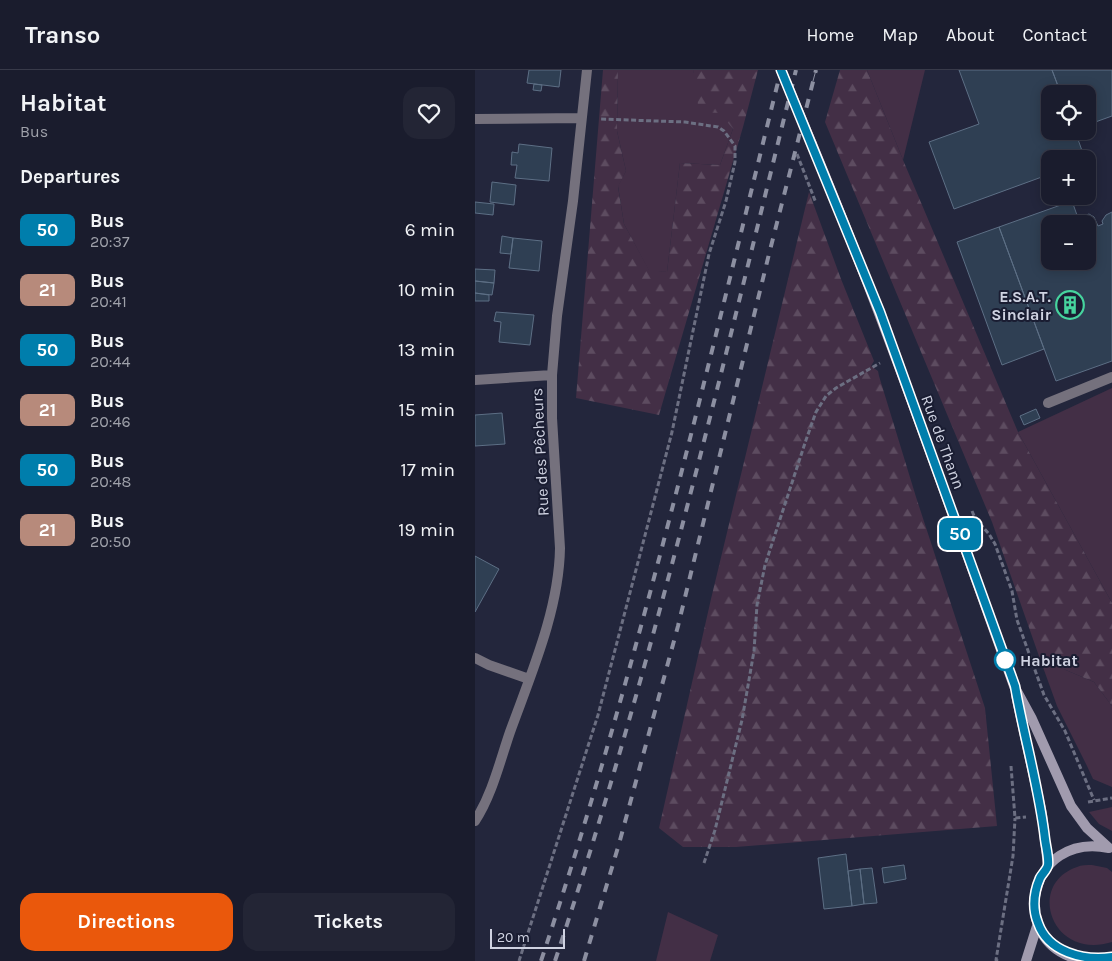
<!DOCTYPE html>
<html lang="en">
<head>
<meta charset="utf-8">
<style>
  :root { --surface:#1a1c2d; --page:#232535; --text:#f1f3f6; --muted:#9fa1aa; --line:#383a49; --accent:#ea580c }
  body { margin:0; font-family:Karla,sans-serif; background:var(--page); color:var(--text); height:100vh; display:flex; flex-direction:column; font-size:19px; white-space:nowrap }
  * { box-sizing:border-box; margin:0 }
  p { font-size:16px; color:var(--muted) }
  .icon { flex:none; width:28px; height:28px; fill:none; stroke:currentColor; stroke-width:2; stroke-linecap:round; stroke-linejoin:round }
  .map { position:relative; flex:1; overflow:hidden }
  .side { display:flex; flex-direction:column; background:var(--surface); width:475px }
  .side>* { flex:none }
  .badge { padding:0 10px; border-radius:8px; font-size:18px; line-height:32px }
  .buttons { position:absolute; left:566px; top:15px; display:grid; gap:10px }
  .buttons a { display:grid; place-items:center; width:55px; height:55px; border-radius:10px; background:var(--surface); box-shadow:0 2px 12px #0003,0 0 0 1px var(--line); font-size:25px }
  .scale { position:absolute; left:15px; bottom:12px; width:75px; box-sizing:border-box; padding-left:5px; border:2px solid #cfd2e1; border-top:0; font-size:14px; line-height:18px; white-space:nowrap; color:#cfd2e1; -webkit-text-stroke:4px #1a1d32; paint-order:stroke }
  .map>.badge { position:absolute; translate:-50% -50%; box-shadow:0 0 0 2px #fff }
  h2 { padding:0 20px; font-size:19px; line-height:45px }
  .round { display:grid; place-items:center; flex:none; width:52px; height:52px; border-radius:15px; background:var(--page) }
  .summary { display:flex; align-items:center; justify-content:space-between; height:85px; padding:0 20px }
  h1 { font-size:24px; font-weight:700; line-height:38px }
  .cta { display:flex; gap:10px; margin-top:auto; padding:10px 20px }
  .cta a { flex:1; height:58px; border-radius:15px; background:var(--accent); color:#fff; font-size:20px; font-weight:700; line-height:58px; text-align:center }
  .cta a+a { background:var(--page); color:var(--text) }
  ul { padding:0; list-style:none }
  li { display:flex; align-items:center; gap:15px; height:60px; padding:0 20px }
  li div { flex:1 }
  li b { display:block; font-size:19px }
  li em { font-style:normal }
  li .badge { min-width:55px; font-weight:700; text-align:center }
  header { display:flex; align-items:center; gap:30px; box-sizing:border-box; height:70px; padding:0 25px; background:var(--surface); border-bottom:1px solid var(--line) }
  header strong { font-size:24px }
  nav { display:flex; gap:28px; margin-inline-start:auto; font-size:18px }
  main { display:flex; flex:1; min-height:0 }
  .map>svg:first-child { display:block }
</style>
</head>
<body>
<header>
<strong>Transo</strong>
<nav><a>Home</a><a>Map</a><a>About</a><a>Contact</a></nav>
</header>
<main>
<section class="side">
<div class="summary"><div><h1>Habitat</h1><p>Bus</p></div><a class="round"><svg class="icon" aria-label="heart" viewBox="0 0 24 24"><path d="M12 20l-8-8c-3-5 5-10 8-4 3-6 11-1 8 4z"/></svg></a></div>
<h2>Departures</h2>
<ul>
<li><span class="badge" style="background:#007eac;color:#fff">50</span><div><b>Bus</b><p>20:37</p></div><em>6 min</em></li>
<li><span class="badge" style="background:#b78a7b;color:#fff">21</span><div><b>Bus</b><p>20:41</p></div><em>10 min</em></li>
<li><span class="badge" style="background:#007eac;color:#fff">50</span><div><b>Bus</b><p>20:44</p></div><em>13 min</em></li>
<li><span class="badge" style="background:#b78a7b;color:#fff">21</span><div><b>Bus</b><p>20:46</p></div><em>15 min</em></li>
<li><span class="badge" style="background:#007eac;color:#fff">50</span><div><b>Bus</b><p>20:48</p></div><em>17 min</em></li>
<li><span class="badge" style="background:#b78a7b;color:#fff">21</span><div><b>Bus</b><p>20:50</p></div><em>19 min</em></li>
</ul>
<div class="cta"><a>Directions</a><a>Tickets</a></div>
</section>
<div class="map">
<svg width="637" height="891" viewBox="0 0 637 891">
  <defs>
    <pattern id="forest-firs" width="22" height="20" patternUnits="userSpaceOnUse" patternTransform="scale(1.25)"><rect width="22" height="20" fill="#432f46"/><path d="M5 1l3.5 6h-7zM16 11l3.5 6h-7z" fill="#5d4c60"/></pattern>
  </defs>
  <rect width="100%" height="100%" fill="#23263c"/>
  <path fill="#432f46" d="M 143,0 L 218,0 L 220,7 L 258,59 L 245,95 L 205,93 L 192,202 L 174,201 L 149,154 L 143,116 L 151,101 L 142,61 Z
    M 392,0 L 450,0 L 428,90 Z
    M 637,318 L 637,533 L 543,362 Z
    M 565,589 L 619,612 L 637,636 L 637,717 L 618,709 L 612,696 L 582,636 Z
    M 637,737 L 637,761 L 624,754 L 614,742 Z
    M 617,795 L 632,798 L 637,802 L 637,872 C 576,891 551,814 602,797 C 606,795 612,795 617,795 Z
    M 193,842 L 243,865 L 235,891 L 181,891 Z"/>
  <path fill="url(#forest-firs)" d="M 128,0 L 143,0 L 142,61 L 151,101 L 143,117 L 149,154 L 174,200 L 192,202 L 205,93 L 245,95 L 258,59 L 245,43 L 224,42 L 218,0 L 283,0 L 268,57 L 184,345 L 101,328 Z
    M 365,0 L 392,0 L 428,90 L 543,362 L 637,533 L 637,636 L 619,612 L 565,589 L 517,452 L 350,52 Z
    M 334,122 L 366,209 L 399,291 L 396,296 L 403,301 L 404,306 L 441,427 L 510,638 L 522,756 L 261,777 L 208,777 L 184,758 L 236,529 Z"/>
  <path fill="#2f3f53" stroke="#5d6f85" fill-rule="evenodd" d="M 54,0 L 86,0 L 84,17 L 52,13 Z
    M 484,0 L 577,0 L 586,24 L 575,24 L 575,61 L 600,61 L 610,89 L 575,89 L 575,104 L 479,139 L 454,72 L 504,54 Z
    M 577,0 L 637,0 L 637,46 L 612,55 L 612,24 L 586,24 Z
    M 59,14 L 67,15 L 66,21 L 58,20 Z
    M 44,74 L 77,78 L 74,111 L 40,108 L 42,95 L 36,95 L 37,82 L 43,83 Z
    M 17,112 L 41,115 L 39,135 L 15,132 Z
    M 597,131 L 603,148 L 614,144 L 619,147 L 623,156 L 628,154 L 627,151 L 631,145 L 637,142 L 637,291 L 581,311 L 524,157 ZM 575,154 L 612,154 L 612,191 L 575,191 Z
    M 0,132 L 19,134 L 18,145 L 0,143 Z
    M 524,157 L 569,279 L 527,295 L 482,172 Z
    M 27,166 L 38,168 L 36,184 L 25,183 Z
    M 38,168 L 67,171 L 64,201 L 34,198 Z
    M 0,199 L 20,200 L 19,213 L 0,211 Z
    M 0,211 L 19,213 L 17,225 L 0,223 Z
    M 0,223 L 14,225 L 14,231 L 0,231 Z
    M 21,242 L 59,245 L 55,275 L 24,272 L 26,252 L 19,251 Z
    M 561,339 L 565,348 L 549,355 L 545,346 Z
    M 27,343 L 30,374 L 0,376 L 0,345 Z
    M 0,486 L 24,499 L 0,542 Z
    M 371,784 L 377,836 L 349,839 L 343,788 Z
    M 429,795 L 431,809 L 409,813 L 407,798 Z
    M 397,798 L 402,833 L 389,834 L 385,799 Z
    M 385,799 L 389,834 L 377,836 L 373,801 Z"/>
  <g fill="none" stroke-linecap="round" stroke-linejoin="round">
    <path stroke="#6c6f82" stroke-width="3" stroke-dasharray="5 2.5" stroke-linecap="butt" d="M 497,441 L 500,448 L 514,464 L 520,474 L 537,521 L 542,550 L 569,625 L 590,661 L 619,730
      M 536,696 L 540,748 L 551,747
      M 613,732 L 637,728
      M 229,793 L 240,760 L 267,650 L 279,581 L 282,535 L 290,495 L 331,370 L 341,342 L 351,326 L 361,318 L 405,293
      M 44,891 L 123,645 L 197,362 L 234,184 L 251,131 L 260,92 L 260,76 L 249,61 L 243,57 L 210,52 L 124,49
      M 523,891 L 521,890 L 538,786 L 540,748"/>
    <path stroke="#75717d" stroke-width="10" d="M 573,333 L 637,307"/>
    <path stroke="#75717d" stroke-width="10" d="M 0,49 L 106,48
      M 0,310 L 77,305
      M 0,588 L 14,595 L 54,609
      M 0,751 C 17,725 25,691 35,662 C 56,604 84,540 85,478 L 77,348 L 77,305 L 82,246 L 98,131 L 112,0"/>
    <path stroke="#a19bae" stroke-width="10" d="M 337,74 C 411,252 474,435 539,616 L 557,649 L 596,736 L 612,758 L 634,778
      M 541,625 L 567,744 L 573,796
      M 634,778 C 553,761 531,871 603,889 C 614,891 626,891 637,887
      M 551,891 L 563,853"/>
    <path stroke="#8c8fa1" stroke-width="1" d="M 338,11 L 341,0"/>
    <path stroke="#8c8fa1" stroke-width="4" stroke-dasharray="9 9" stroke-linecap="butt" d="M 66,891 C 163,599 232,299 306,0
      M 80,891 C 177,599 247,299 321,0
      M 109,891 L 144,774 L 203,556 L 294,184 L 341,0"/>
    <path stroke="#6c6f82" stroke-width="3" stroke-dasharray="5 2.5" stroke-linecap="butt" d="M 322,84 L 341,133"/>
    <path stroke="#a19bae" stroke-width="10" d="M 306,0 L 337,74"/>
  </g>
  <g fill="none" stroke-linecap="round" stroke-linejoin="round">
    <defs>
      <path id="line" d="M 306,0 L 405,242 L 540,616 C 549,667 564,717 570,769 C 571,777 574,788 573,795 C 572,800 567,804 565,808 C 559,822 557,838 563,853 C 573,882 608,891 637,887"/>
    </defs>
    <use href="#line" stroke="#fff" stroke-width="11"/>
    <use href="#line" stroke="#007eac" stroke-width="8"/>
  </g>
  <defs>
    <symbol id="building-ring" viewBox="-11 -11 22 22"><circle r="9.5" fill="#1a1d32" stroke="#46d49e" stroke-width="1.5"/><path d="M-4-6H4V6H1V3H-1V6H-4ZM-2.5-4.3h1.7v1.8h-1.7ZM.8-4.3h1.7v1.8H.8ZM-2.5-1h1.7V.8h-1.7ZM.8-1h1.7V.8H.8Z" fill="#46d49e"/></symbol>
  </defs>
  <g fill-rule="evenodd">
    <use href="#building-ring" x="579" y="219" width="32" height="32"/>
  </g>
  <circle fill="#fff" stroke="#007eac" stroke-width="2.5" cx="530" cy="590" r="10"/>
  <g text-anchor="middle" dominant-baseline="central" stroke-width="4" stroke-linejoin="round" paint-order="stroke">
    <g font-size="16" font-weight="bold" fill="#cfd2e1" stroke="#1a1d32" text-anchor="end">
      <text x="576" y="226">E.S.A.T.<tspan x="576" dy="18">Sinclair</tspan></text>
    </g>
    <g font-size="16" fill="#cfd2e1" stroke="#1a1d32">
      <text transform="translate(468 372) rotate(70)">Rue de Thann</text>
      <text transform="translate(65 382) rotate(-93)">Rue des Pêcheurs</text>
    </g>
    <g font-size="16" font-weight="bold" fill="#cfd2e1" stroke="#1a1d32" text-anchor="start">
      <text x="545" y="590">Habitat</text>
    </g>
  </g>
</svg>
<div class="buttons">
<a><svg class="icon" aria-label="locate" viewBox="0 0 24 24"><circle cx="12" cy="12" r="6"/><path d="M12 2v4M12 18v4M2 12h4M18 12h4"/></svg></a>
<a>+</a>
<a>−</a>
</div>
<div class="scale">20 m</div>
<b class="badge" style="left:485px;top:464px;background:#007eac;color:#fff">50</b>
</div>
</main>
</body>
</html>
